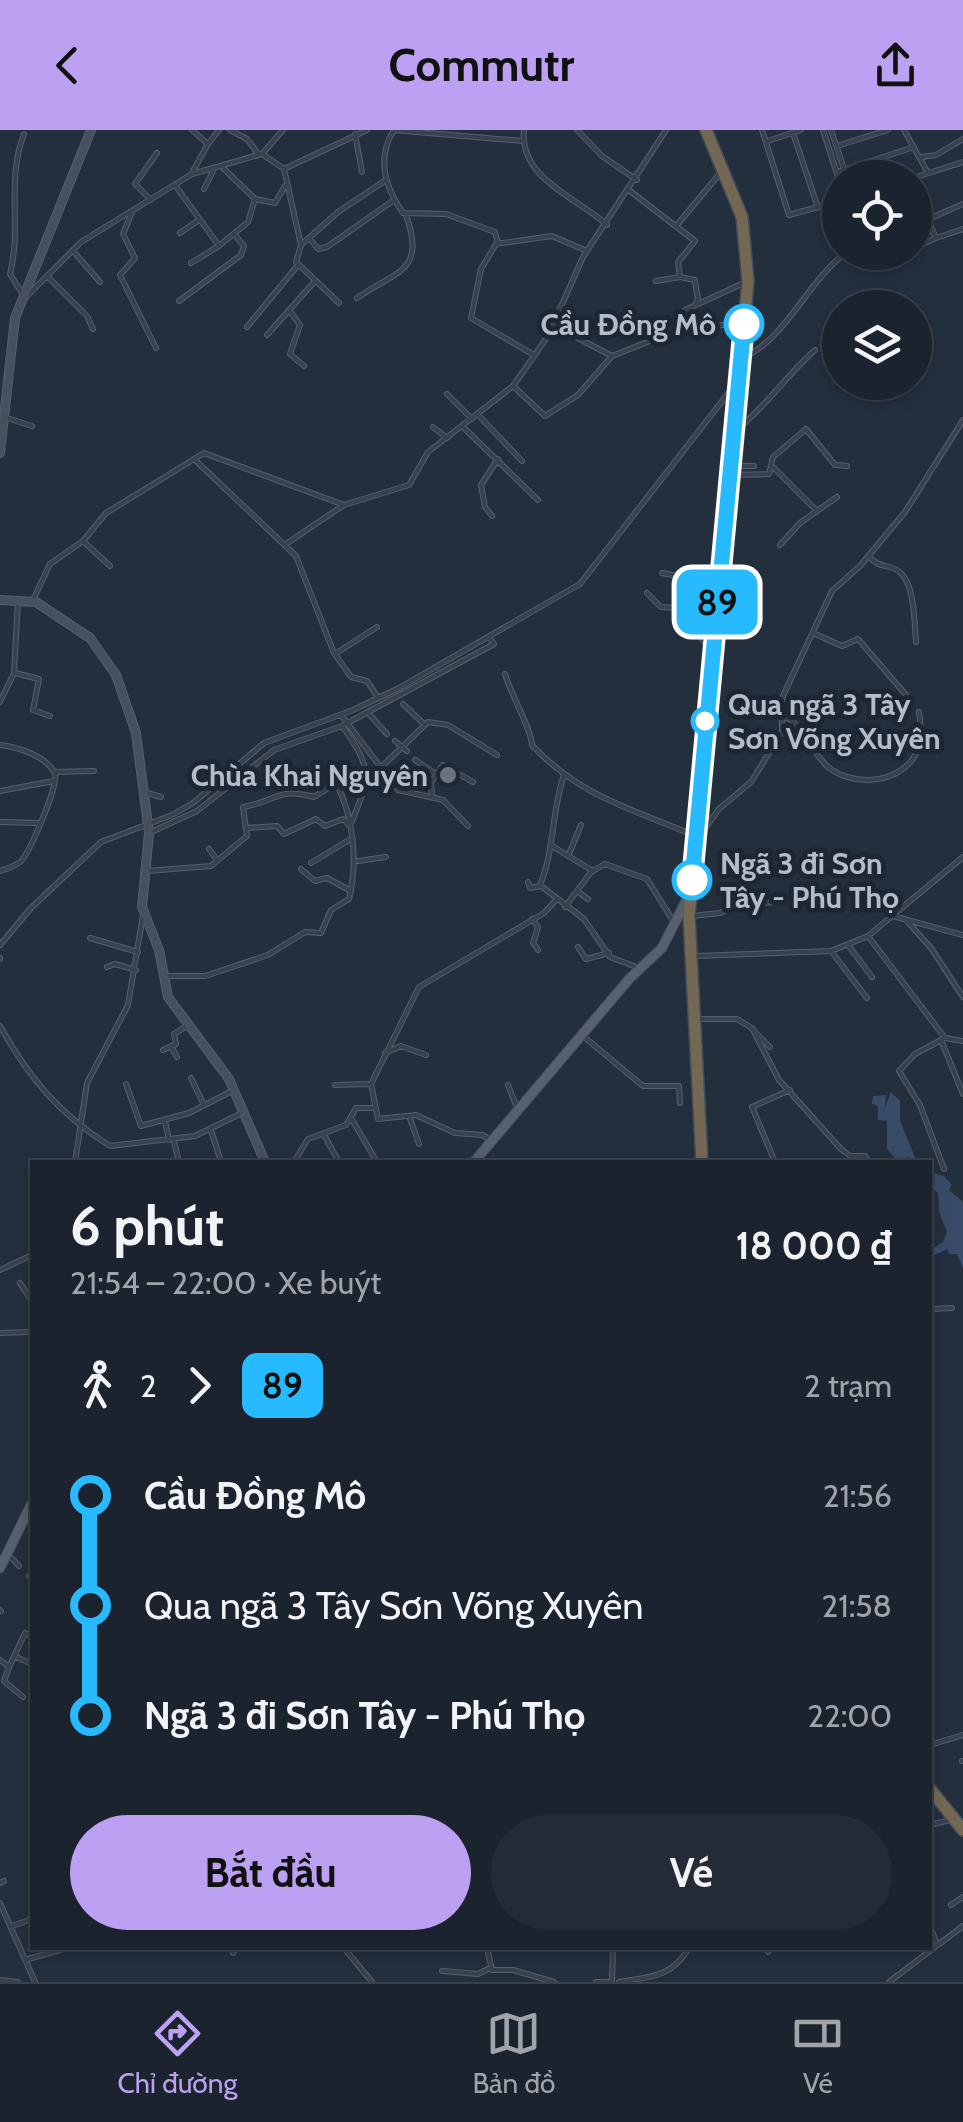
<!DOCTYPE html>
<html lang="vi">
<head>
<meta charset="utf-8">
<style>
  :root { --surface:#1b232e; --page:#242b36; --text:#f1f3f6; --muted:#a0a4aa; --line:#39404a; --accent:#bca0f2 }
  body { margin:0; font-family:Cabin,sans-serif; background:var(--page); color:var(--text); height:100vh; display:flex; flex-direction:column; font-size:38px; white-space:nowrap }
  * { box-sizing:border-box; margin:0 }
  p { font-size:32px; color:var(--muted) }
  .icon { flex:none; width:55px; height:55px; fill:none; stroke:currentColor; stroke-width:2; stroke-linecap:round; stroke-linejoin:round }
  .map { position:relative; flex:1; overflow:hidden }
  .drawer { position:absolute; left:30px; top:1030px; width:902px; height:790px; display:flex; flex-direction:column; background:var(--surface); border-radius:0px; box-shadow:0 5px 15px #0003,0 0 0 2px var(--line) }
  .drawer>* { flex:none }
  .badge { padding:0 20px; border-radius:15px; font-size:35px; line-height:65px }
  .buttons { position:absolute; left:822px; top:30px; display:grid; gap:20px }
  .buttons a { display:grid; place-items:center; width:110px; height:110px; border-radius:50%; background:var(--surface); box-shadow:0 5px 15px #0003,0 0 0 2px var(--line); font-size:50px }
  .map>.badge { position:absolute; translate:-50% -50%; box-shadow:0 0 0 5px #fff }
  .legs { display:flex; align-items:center; gap:15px; height:110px; padding:0 40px; font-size:32px }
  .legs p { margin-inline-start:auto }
  .headline { display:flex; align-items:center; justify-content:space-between; height:170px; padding:0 40px }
  h1 { font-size:55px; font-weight:700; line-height:75px }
  .action { display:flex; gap:20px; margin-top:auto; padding:20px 40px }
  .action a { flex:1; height:115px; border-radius:60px; background:var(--accent); color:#111; font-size:40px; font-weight:700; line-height:115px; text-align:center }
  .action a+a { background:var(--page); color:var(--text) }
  ul { padding:0 40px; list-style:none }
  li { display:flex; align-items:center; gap:35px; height:110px; font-size:38px }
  li i { display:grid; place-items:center; width:15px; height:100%; margin:0 12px; background:currentColor }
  li i::after { content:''; width:25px; height:25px; margin:-12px; border:8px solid; border-radius:50%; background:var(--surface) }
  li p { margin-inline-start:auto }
  li:first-child i { background:linear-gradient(#0000 50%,currentColor 0) }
  li:last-child i { background:linear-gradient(currentColor 50%,#0000 0) }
  header { display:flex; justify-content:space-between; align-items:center; height:130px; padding:0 40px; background:var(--accent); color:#111; font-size:45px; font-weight:700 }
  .tab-bar { display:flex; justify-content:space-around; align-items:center; height:140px; border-top:2px solid var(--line); background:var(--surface); font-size:28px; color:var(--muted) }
  .tab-bar a { display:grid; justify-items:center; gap:5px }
  .tab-bar .selected { color:var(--accent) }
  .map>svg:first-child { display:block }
</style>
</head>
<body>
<header><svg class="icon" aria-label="back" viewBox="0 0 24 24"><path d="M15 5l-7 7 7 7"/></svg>Commutr<svg class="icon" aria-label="share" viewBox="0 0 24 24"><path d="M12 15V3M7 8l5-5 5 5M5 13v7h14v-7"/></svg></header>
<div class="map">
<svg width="963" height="1852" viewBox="0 0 963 1852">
  <rect width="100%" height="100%" fill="#242f3e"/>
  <path fill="#394c67" d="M 891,962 L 900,971 L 900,991 L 917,1032 L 901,1032 L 910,1027 L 897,1031 L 887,1019 L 887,991 L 878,990 L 878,976 L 872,974 L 873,966 L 886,965 L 885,977 Z
    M 930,1042 L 944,1046 L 952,1055 L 949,1060 L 963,1072 L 963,1138 L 957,1124 L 948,1124 L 948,1119 L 930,1127 L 930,1120 L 943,1112 L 947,1102 L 939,1081 L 938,1063 L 930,1057 Z"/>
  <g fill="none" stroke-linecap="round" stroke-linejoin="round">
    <defs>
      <path id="street" d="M 192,0 L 208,14 L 192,43
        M 230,0 L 247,9 L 259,25
        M 393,0 L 523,11
        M 394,0 C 376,28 385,57 403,83 L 446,84 L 495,102 L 498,114
        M 524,0 C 519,49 578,68 607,95
        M 577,0 L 602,26 L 637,50
        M 762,0 L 789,85 L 840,71
        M 823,0 L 840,53
        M 831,0 L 847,48
        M 904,0 L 928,43
        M 793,3 L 818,78
        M 24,4 C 6,49 22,98 10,144 L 25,168 L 81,112 L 192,44 L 262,24 L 283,0
        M 355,4 L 362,42
        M 768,11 L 801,0
        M 208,14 L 219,0
        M 837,16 L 888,0
        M 262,24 L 284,39 L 301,115 L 296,132 L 339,173
        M 922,27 L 936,25 L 963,9
        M 284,39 L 367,0
        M 837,42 L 914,17
        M 913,48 L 963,32
        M 175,55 L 219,116 L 191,133
        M 204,59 L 213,41
        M 630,61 L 695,111 L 678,132 L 680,147 L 656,151
        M 255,69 L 275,73 L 285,56
        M 151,70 L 135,54 L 157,23
        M 826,76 L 840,117
        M 133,80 L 123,104 L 135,128 L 120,145 L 156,218
        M 928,90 L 936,108 L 963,99
        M 677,95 L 721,42
        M 915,95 L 963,74
        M 180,103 L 199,90
        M 310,109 L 318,119 L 327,117 L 394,70
        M 220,115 L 248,92 L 255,69 L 224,39
        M 301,115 L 338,82 L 386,50
        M 920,115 L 934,109
        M 73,121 L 100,152
        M 47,146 L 87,186 L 93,199
        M 680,147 L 695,150 L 698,170 L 694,176
        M 357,168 C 395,141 427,143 406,85
        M 179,171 L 241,125 L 244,116 L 234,104
        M 289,180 L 300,195 L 290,224 L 304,236
        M 739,193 L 715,196 L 698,206 L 685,180 L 746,152
        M 247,197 L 298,135
        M 267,205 L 315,151
        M 534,225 L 471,188 L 481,139 L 496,114 L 552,106 L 587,121
        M 612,226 L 650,211
        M 745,227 C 788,206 808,150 847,122
        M 513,256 L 545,286 L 578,265 L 612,226 L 555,196
        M 447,264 L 472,289
        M 479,286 L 522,331
        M 4,287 L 32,296
        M 433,297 L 447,308
        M 464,298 L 538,370
        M 739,298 C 768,274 787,245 815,220
        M 194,329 L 296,426 L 334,523 L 351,547 L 367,551 L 377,566
        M 734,336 L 754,336
        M 774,338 L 816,380
        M 731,345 L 769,344 L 773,327 L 806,299 L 835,335 L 847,336
        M 492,386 L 485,377 L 481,355 L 498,329
        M 84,412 L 110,436
        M 286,414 L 344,375
        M 780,415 L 800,393 L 837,367
        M 869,426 C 879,439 885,433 897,440 C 916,452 914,493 916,512
        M 662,443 L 715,453
        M 724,457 L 756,459
        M 647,463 L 661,477 L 677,478 L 710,519
        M 33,470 L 50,434 L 83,411 L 106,383 L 204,323 L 344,375 L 409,355 L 428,322 L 513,256 L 548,206 L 583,127 L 666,0
        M 813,503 L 842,516 L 858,509 L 906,565
        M 335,524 L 377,497
        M 15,543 L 39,549 L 33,580 L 50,586
        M 505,544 C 511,565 531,598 532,615 C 579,666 632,679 693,705
        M 0,572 L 14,543 L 18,470
        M 403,574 L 425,595
        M 341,585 L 398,660 L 443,670 L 468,696
        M 370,585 L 387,604
        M 782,587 C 802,589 812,624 828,637 C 855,659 910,654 920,613 C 922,604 920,591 919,582
        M 395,611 L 407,621
        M 0,615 C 18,617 47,626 55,644 C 59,654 30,722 21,731 C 15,737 8,738 0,741
        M 415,630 L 436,644
        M 54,642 L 94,641
        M 368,650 L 428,592 L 448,595 L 497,625
        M 337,652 L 349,643
        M 0,661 L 54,651
        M 144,662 L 161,667
        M 432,667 L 431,652 L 443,635 L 473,652
        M 0,692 L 38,693
        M 246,698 L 277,696 L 284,704 L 316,689 L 325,696 L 343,689 L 350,696 C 370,647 374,640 342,596
        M 149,703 L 197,681 L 274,620 L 342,596 L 494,514 L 489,507
        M 701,704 L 719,679 L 751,652 L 782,602 L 782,568 L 832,461 L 860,436 L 905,382 L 963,290
        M 552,716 L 593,741
        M 209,719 L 217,730
        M 569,724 L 581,695
        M 358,731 L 386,727
        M 311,733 L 349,710
        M 301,739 L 315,751 L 327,748 L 351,761
        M 147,741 L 211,736 L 247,706 L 243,677 C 278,671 277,657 314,667 L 336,653 C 354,687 358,733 349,769 L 331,780 L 321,803 L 305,802 L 268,825 L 205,846 L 166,846
        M 528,752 L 530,758 L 541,756 L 584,789 L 610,827 L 639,838
        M 540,755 C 555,719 551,683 564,645
        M 577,761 L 588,769
        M 565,777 L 591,742 L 605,734 L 647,749 L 672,789
        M 692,786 L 720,783 L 737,774 L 775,772
        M 893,786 L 963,805
        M 532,789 L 538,797 L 533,813 L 538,820
        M 905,789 L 931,818 L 963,867
        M 868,806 L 963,727
        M 90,808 L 138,822
        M 0,815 L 31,778 L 101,712 L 172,685 L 193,673 L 264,613 L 353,580 L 399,558 L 580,454 L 733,257
        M 848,815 L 872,847
        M 578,817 L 586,829 L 609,823
        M 831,821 L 867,868
        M 695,826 L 831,821 L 868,806 L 945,908 L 915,924 L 899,941 L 920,975 L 944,1039
        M 0,829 L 0,828
        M 107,837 L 115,834 L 136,840
        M 698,889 L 737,889 L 752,898 L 779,950 L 841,1019 L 850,1026 L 865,1026 L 869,1032
        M 0,896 C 29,948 59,984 110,1016 L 195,1006 L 242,983
        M 752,899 L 770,917
        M 583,906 L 643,956 L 679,956 L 680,973
        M 945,908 L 963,911
        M 941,910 L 963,964
        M 171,916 L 177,927
        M 163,920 L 176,914 L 174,904 L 187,896
        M 385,923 L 401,916 L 426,925
        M 191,948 L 204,975
        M 126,954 L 141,996 L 189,983 L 234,960
        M 335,955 L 371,954
        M 508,955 L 517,978
        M 409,986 L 419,1014
        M 351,988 L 377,1032
        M 165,991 L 169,1010
        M 211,1000 L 221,1032
        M 324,1005 L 339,1032
        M 174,1011 L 179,1032
        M 491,1011 L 483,1005 L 455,1003 L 416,985 L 378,989 L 371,954 L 419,857 L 544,783 L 557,769
        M 75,1032 L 87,953 L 128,875 L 143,785
        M 294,1032 L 308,1009 L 346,995 L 356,978 L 373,978
        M 775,1032 L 752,977 L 790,960
        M 0,1140 L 32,1125
        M 20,1153 L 32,1171
        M 930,1179 L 952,1178
        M 0,1203 L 32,1202
        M 7,1423 L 19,1436
        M 29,1446 L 32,1449
        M 0,1480 L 1,1481
        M 16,1527 L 32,1534
        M 0,1530 L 9,1537 L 4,1551 L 23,1567
        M 9,1537 L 25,1503 L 32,1506
        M 930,1615 L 963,1605
        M 962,1631 L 963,1631
        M 930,1695 L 950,1690
        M 0,1753 L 4,1751
        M 0,1773 L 35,1852
        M 951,1775 L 963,1767
        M 12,1796 L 32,1789
        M 930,1797 L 937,1814
        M 344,1818 L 372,1852
        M 487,1818 L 492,1840 L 513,1840 L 554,1852
        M 766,1818 L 768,1822
        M 233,1823 L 237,1818
        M 25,1830 L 60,1820
        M 442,1841 L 478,1844 L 490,1838
        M 0,1850 L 18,1852
        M 596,1852 L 612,1852
        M 612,1852 L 613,1818
        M 619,1852 C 651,1847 672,1847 689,1818
        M 889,1852 L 963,1796"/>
      <path id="secondary" d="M 0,323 L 15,188 L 91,0
        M 0,470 L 36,472 L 90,508 L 116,545 L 136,603 L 149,703 L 142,777 L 159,820 L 168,867 L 229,949 L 265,1032"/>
      <path id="primary" d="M 474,1032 L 630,848 L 662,818 L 690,763
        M 0,1438 L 32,1373"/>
      <path id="highway" d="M 702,1032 L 689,786 L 748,151 L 742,87 L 706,0
        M 930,1659 L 963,1700"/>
    </defs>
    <use href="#street" stroke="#565f6c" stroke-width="6"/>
    <use href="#secondary" stroke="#565f6c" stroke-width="10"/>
    <use href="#primary" stroke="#414a57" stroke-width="11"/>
    <use href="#highway" stroke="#434c59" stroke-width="14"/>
    <use href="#street" stroke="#38414e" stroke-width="4"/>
    <use href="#secondary" stroke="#465061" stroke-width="8"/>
    <use href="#primary" stroke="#56606e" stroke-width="9"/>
    <use href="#highway" stroke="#746855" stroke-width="11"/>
  </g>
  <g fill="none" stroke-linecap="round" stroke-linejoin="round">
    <defs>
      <path id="line-1" d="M 692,750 L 744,194"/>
    </defs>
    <use href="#line-1" stroke="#fff" stroke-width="22"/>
    <use href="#line-1" stroke="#27baff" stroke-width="15"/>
  </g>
  <g fill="#fff" stroke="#27baff" stroke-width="5">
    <circle cx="744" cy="194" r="18"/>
    <circle cx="705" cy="591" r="12"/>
    <circle cx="692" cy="750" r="18"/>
  </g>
  <circle fill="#6b7280" stroke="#1d2633" stroke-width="4" cx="448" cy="645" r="10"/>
  <g text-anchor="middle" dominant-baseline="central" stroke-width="10" stroke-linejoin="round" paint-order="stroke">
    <g font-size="30" font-weight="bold" fill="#b4bcc9" stroke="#1d2633" text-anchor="start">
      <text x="716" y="194" text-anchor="end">Cầu Đồng Mô</text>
      <text x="728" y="574">Qua ngã 3 Tây<tspan x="728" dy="34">Sơn Võng Xuyên</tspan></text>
      <text x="720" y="733">Ngã 3 đi Sơn<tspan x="720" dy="34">Tây - Phú Thọ</tspan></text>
    </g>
    <g font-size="30" font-weight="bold" fill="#b4bcc9" stroke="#1d2633" text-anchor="end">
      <text x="428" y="645">Chùa Khai Nguyên</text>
    </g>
  </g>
</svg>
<div class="buttons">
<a><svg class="icon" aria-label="locate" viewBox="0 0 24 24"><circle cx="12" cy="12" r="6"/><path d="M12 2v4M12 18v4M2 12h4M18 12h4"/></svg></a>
<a><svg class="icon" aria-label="layers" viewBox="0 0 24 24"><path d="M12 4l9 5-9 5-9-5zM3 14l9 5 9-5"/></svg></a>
</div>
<b class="badge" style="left:717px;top:472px;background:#27baff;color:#111">89</b>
<section class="drawer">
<div class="headline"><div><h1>6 phút</h1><p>21:54 – 22:00 · Xe buýt</p></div><b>18 000 ₫</b></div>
<div class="legs"><svg class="icon" aria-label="walk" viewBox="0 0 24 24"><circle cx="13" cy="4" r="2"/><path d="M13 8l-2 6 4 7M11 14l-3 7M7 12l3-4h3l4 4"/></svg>2<svg class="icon" aria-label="forward" viewBox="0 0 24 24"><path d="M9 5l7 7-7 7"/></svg><b class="badge" style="background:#27baff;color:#111">89</b><p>2 trạm</p></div>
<ul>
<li><i style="color:#27baff"></i><b>Cầu Đồng Mô</b><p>21:56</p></li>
<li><i style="color:#27baff"></i><span>Qua ngã 3 Tây Sơn Võng Xuyên</span><p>21:58</p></li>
<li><i style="color:#27baff"></i><b>Ngã 3 đi Sơn Tây - Phú Thọ</b><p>22:00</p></li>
</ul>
<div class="action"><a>Bắt đầu</a><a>Vé</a></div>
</section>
</div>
<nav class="tab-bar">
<a class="selected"><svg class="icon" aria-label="directions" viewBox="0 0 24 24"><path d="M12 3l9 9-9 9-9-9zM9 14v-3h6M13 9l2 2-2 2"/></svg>Chỉ đường</a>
<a><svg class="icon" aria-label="map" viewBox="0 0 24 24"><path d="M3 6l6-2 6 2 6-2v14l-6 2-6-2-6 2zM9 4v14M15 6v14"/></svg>Bản đồ</a>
<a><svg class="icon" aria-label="tickets" viewBox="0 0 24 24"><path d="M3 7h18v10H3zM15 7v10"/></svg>Vé</a>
</nav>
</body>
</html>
